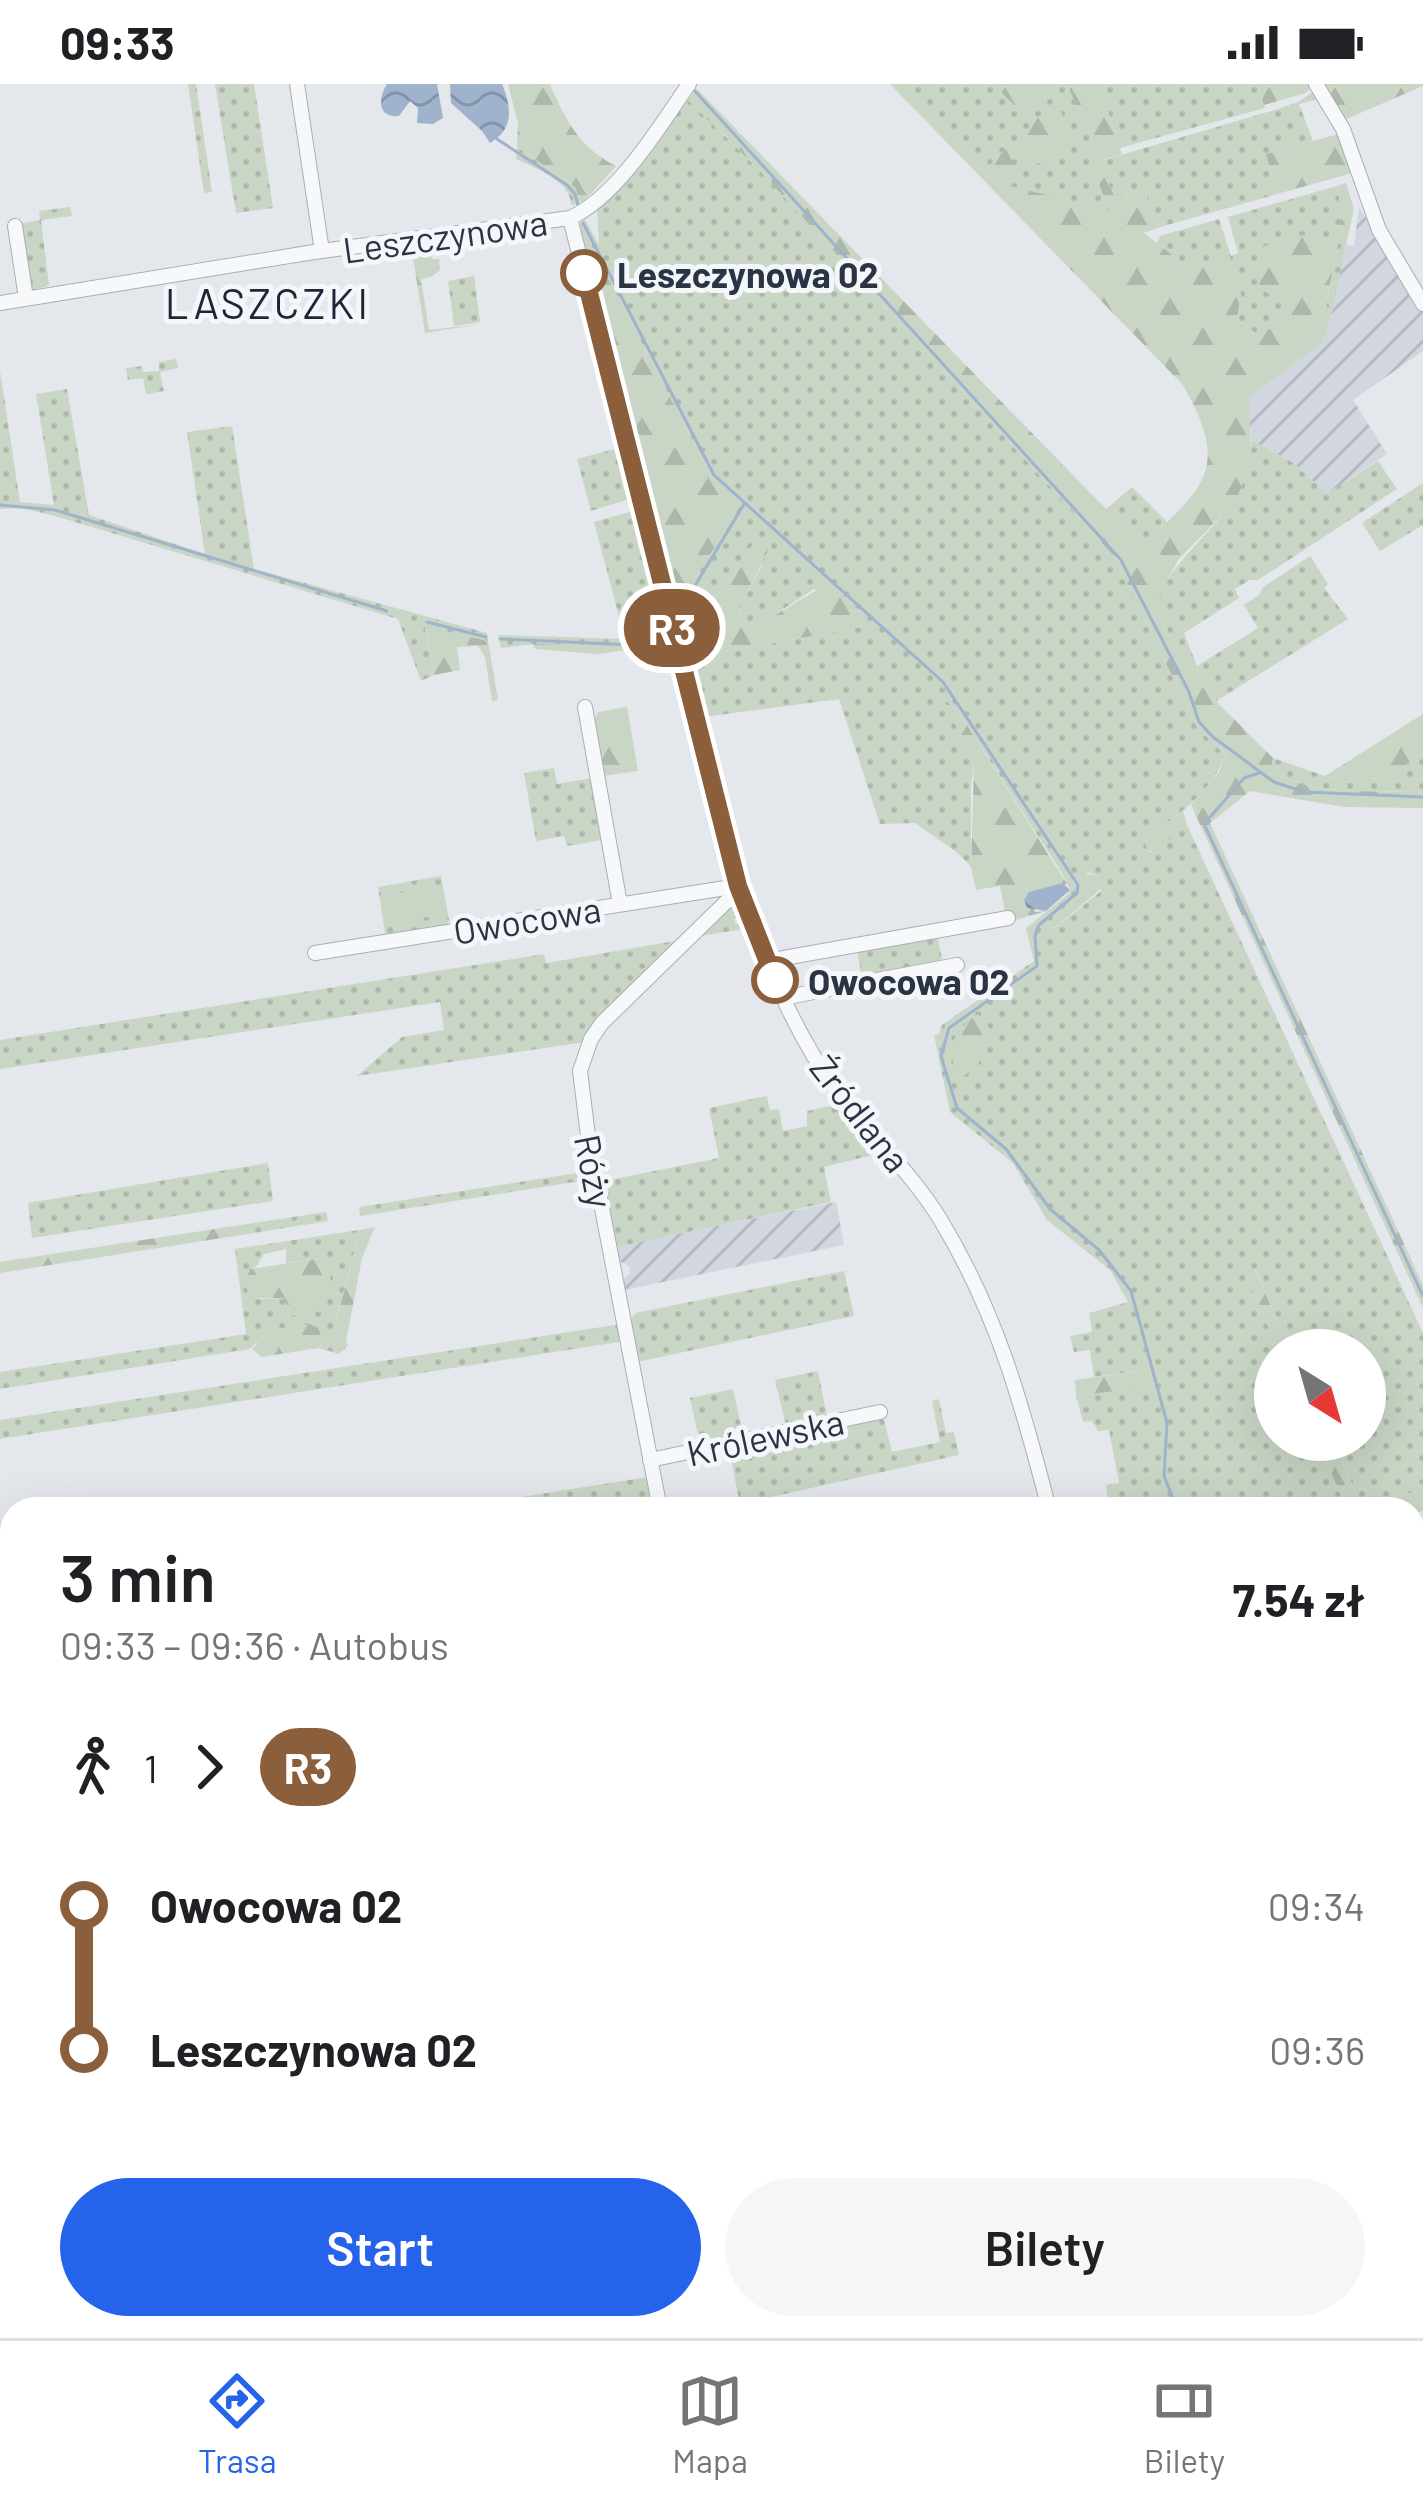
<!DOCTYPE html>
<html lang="pl">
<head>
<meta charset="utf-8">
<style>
  :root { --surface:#fff; --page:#f6f6f6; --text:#202124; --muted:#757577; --line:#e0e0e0; --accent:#2563eb }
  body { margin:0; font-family:Barlow,sans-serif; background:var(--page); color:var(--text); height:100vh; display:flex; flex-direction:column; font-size:45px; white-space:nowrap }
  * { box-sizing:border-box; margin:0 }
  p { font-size:39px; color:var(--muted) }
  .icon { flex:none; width:66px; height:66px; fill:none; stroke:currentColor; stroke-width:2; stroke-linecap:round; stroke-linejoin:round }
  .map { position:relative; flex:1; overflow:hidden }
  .side { position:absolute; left:0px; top:1413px; width:1425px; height:843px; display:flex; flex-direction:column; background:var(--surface); border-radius:36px 36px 0 0; box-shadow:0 12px 48px #0002 }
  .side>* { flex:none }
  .badge { padding:0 24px; border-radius:39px; font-size:42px; line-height:78px }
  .needle { width:78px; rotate:143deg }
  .buttons { position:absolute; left:1254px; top:1245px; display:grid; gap:24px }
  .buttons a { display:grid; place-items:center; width:132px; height:132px; border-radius:50%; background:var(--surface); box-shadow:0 12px 48px #0002; font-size:60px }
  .map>.badge { position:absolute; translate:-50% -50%; box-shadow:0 0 0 6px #fff }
  .legs { display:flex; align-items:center; gap:18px; height:132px; padding:0 60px; font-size:39px }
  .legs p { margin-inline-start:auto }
  .headline { display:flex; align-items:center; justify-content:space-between; height:204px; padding:0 60px }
  h1 { font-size:66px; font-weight:600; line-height:90px }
  .button { display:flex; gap:24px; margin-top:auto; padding:24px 60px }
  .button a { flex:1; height:138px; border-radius:72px; background:var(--accent); color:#fff; font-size:48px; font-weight:600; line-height:138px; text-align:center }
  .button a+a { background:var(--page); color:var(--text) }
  ul { padding:0 60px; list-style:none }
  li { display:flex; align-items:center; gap:42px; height:144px; font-size:45px }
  li i { display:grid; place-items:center; width:18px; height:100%; margin:0 15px; background:currentColor }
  li i::after { content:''; width:30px; height:30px; margin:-15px; border:9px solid; border-radius:50%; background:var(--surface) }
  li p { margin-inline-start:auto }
  li:first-child i { background:linear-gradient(#0000 50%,currentColor 0) }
  li:last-child i { background:linear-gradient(currentColor 50%,#0000 0) }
  .status { display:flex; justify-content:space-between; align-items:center; height:84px; padding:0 60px; background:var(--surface); direction:ltr }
  .status svg { height:33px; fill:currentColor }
  .dock { display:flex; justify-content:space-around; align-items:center; height:168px; border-top:3px solid var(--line); background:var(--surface); font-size:33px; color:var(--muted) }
  .dock a { display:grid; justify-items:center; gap:6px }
  .dock .selected { color:var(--accent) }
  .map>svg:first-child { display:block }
</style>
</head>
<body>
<div class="status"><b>09:33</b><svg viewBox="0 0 49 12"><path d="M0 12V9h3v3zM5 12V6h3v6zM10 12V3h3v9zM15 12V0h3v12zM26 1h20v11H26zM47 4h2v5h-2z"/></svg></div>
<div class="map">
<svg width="1423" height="2254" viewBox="0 0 1423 2254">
  <defs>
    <pattern id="industrial-furrows" width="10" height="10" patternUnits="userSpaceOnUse" patternTransform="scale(3)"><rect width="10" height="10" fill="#d2d6de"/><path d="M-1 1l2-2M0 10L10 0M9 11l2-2" fill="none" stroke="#b4b8c0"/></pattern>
    <pattern id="grass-dots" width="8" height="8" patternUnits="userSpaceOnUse" patternTransform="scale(3)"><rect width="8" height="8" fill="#c9d6c5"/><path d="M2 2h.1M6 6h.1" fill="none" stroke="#adb8ab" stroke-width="1.8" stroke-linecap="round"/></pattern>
    <pattern id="forest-firs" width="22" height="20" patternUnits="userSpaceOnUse" patternTransform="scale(3)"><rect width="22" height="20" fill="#c9d6c5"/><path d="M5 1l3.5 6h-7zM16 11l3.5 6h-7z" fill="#adb8ab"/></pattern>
    <pattern id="water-waves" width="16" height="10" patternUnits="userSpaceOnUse" patternTransform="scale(3)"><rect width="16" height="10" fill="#9fb4cc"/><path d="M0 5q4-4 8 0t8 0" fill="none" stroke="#8293a7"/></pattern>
  </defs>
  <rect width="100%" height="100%" fill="#e4e7ec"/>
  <path fill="url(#industrial-furrows)" d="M 1359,123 L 1423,229 L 1423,267 L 1353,316 L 1387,370 L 1327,410 L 1295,380 L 1251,356 L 1248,313 L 1322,259 L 1331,234 L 1346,161 L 1354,162 Z
    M 836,1118 L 844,1161 L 624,1206 L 620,1199 L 630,1189 L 629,1182 L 616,1175 L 614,1163 Z"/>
  <path fill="url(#grass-dots)" fill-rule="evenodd" d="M 188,0 L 196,0 L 212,108 L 204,109 Z
    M 215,0 L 254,0 L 273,124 L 236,129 Z
    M 914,0 L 1003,0 L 999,5 L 1026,33 L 1059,0 L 1072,0 L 1069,3 L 1100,77 L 1275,26 L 1298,18 L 1317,5 L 1323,13 L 1299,20 L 1313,57 L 1266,70 L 1277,110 L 1157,144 L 1145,105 L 1115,114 L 1093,85 L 1110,127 L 1009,102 L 1006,65 L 984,87 L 907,6 Z
    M 1099,0 L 1269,0 L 1259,6 L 1265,24 L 1120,64 Z
    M 688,16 L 761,88 L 1113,471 L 1197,643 L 1225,671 C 1212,709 1176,732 1145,756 L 1150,769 L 1187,741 L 1423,1249 L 1423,1405 L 1363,1423 L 1332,1356 L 1365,1356 L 1365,1266 L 1291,1266 L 1255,1185 L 1246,1191 L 1278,1266 L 1275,1266 L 1275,1356 L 1317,1356 L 1347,1425 L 1127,1425 L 1124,1414 L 1108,1416 L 1106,1401 L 1119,1399 L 1109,1346 L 1098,1347 L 1092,1337 L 1083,1338 L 1076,1312 L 1153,1301 L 1147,1286 L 1094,1293 L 1090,1266 L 1074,1268 L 1070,1252 L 1092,1248 L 1089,1229 L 1128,1218 L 1110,1186 L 1047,1136 L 1013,1079 L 950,1028 L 934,951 L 939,950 L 942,941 L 1034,877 L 1026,844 L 1067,811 L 1070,806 L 1063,791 L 951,616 L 946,620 L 974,681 L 971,702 L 971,783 L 959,770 L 915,739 L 880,740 L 839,615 L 703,633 L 675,527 L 739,422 L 713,396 L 580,140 L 585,135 L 599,161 L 597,124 ZM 754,459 L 761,483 L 740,522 L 739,534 L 745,541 L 765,537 L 814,505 L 872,541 L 712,570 L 697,520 L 710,521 ZM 1088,788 L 1100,793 L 1101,807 L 1045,852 L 1041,845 L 1088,805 L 1078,793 Z
    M 517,63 L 575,103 L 580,118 L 572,122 C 569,95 538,86 516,75 Z
    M 1337,102 L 1342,129 L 1339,159 L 1346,161 L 1331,234 L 1326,220 L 1338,160 L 1294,224 L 1260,253 L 1237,234 L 1241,209 L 1189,184 L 1157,159 L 1160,152 L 1219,135 L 1231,172 L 1238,169 L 1228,133 Z
    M 70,123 L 72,132 L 41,136 L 49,201 L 29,208 L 19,140 L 40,136 L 39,127 Z
    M 474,192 L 480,238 L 454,242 L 448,197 Z
    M 176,275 L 178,284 L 160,288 L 164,307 L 146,310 L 143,294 L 128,296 L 126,284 L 142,282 L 143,288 L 159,287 L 159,278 Z
    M 0,287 L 20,418 L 54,421 L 36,310 L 67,305 L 89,431 L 205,470 L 187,348 L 232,342 L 254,485 L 487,549 L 488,557 L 425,544 L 434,591 L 421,597 L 398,535 L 55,432 L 21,424 L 0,425 Z
    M 1251,356 L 1295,380 L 1327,410 L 1378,377 L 1397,405 L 1258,496 L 1250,496 L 1235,505 L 1239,514 L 1184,549 L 1197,582 L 1258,544 L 1244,521 L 1259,511 L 1262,504 L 1310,472 L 1328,500 L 1324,504 L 1348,535 L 1216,617 L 1196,583 L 1189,586 L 1154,522 C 1181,454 1253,431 1251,356 Z
    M 622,363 L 633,414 L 591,427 L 577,375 Z
    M 1423,399 L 1423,441 L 1380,467 L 1362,439 Z
    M 1132,403 L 1167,438 L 1141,463 L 1105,426 Z
    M 633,427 L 638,428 L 654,486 L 650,490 L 672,566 L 533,560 L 501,564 L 498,551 L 625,555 L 594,438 Z
    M 1423,670 L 1423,708 C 1373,706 1314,713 1269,687 L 1273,674 L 1325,692 L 1384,695 Z
    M 554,684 L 557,700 L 592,694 L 602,756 L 567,762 L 564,752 L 536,757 L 524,689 Z
    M 441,792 L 449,836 L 447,843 L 386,855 L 378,803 Z
    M 736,819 L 742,830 L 734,835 L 736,840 L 742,839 L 744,845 L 695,853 L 726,822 Z
    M 937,850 L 943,880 L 862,894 L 857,865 Z
    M 681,856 L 610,920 L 585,958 L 357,992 L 402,953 L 444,946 L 440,918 L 0,985 L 0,956 L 544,870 L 546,879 Z
    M 767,1012 L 770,1026 L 779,1025 L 783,1047 L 807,1042 L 807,1027 L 840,1020 L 885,1068 L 824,1083 L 831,1118 L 611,1164 L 599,1098 L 719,1074 L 709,1024 Z
    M 268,1079 L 273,1117 L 32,1154 L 28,1119 Z
    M 590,1087 L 593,1095 L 360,1132 L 359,1123 Z
    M 326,1128 L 328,1137 L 247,1150 L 247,1140 Z
    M 360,1146 L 336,1236 L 333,1268 L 318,1264 L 324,1258 L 256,1259 L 249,1265 L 0,1305 L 0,1288 L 246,1250 L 235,1165 ZM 286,1165 L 286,1179 L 323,1174 L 283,1214 L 257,1215 L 250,1185 L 256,1183 L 264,1170 Z
    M 844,1187 L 854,1232 L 637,1278 L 630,1237 L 635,1229 Z
    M 621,1240 L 625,1257 L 0,1355 L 0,1336 Z
    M 818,1287 L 827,1333 L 786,1342 L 775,1296 Z
    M 733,1305 L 743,1351 L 700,1360 L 690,1314 Z
    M 939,1315 L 946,1349 L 954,1348 L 959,1371 L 740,1420 L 729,1366 L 872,1335 L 884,1336 L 892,1368 L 940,1358 L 932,1317 Z
    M 649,1393 L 653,1412 L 568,1425 L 444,1425 Z
    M 1423,1436 L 1423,1531 L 1413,1526 L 1413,1439 Z
    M 12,1531 L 12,1586 L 0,1588 L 0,1533 Z
    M 12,1663 L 12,1779 L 0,1780 L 0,1665 Z
    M 0,1800 L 12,1881 L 12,1981 L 0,1982 Z
    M 0,2224 L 12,2226 L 12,2244 L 69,2244 L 71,2254 L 0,2254 Z
    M 769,2244 L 921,2244 L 921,2254 L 769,2254 Z"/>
  <path fill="url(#forest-firs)" d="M 508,0 L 550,0 C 565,36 580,64 616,82 L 585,116 L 580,118 L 575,103 L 517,63 L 518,40 Z
    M 890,0 L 914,0 L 908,7 L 984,87 L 1006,65 L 1014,81 L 1010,102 L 1109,126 L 1093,85 L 1101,81 L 1115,114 L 1145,105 L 1157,144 L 1144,149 L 1189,184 L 1230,172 L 1241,209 L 1237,234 L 1260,253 L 1293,224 L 1259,204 L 1264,162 L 1307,150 L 1338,159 L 1342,129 L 1337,102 L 1346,99 L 1354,125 L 1346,161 L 1338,160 L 1326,220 L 1331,234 L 1322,259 L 1249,313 L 1251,379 L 1235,418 L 1178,476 L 1154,522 L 1189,586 L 1196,583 L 1216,617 L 1273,674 L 1270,687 C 1314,713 1373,706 1423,708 L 1423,724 L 1344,723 L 1250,707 L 1210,739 L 1423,1201 L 1423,1224 L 1191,721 L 1219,688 L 1225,671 L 1197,643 L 1113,471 L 761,88 L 688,16 L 697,5 L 1142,462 C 1204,403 1232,385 1182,300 Z
    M 1003,0 L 1059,0 L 1026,33 L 998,5 Z
    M 1072,0 L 1099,0 L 1122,70 L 1100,77 L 1068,2 Z
    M 1269,0 L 1313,0 L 1306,9 L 1264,21 L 1259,6 Z
    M 1321,0 L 1423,0 L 1423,2 L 1344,36 Z
    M 1055,16 L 1073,52 L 1073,61 L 1046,78 L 1034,80 L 1012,60 Z
    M 1342,49 L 1352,85 L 1349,90 L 1277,110 L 1266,70 Z
    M 580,140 L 713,396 L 740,422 L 675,527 L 576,143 Z
    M 430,158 L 432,175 L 439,175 L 440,186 L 431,193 L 421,195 L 429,246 L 481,240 L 425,249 L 411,161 Z
    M 761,457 L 768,461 L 767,469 L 740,522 L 739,534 L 745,541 L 765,537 L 827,500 L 873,541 L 712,570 L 684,545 L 690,526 L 697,519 L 710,521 L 754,459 Z
    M 425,543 L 488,557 L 498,616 L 492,617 L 485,573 L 478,562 L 457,563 L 460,586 L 434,591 Z
    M 533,560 L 627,562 L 628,566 L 598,570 L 535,565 Z
    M 951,616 L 1067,800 L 1029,808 L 1035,828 L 1046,827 L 1016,836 L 1015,830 L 1006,832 L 1000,802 L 976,806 L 971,783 L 974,681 L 945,619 Z
    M 627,623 L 638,687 L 603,692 L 594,636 L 598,628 Z
    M 1423,630 L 1423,670 L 1384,695 L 1325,692 Z
    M 1183,727 L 1187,741 L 1155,767 L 1147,767 L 1145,756 Z
    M 1082,788 L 1100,793 L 1103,803 L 1044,853 L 1041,845 L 1088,805 L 1078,793 Z
    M 978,930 L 992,947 C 987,969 979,985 958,995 C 946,962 950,951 978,930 Z
    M 247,1140 L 247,1150 L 0,1189 L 0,1178 Z
    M 375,1143 L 362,1174 L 346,1257 L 348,1262 L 338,1270 L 333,1268 L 331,1257 L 360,1146 Z
    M 323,1174 L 331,1191 L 326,1226 L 293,1232 L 283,1214 L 250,1214 L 245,1200 L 250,1185 Z
    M 1251,1184 L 1254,1184 L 1291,1266 L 1278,1266 L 1246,1191 Z
    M 310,1240 L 318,1244 L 324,1258 L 318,1264 L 262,1273 L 252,1265 L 271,1246 Z
    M 1148,1286 L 1154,1302 L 1076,1312 L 1075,1296 Z
    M 1317,1356 L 1332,1356 L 1363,1423 L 1423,1405 L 1423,1427 L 1413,1430 L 1413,1425 L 1347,1425 Z"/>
  <path fill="#c9d6c5" d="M 440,801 L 445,830 L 389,840 L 384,812 Z
    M 1413,1509 L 1423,1514 L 1423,1835 L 1413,1838 Z
    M 1423,1851 L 1423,2254 L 1267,2254 L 1271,2244 L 1413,2244 L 1413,1853 Z"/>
  <path fill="url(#water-waves)" d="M 387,0 L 437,0 L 443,34 L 433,40 L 417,39 L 418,24 L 410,17 L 399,32 C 377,34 378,14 387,0 Z
    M 450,0 L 502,0 C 512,24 514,45 490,59 L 482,47 L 451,19 Z
    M 1063,799 L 1070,806 L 1046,827 L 1027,824 L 1024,816 L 1029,808 Z
    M 1413,1607 L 1423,1612 L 1423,1819 L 1413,1822 Z
    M 1423,1927 L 1423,2254 L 1330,2254 L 1333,2244 L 1413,2244 L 1413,1980 L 1416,1943 Z"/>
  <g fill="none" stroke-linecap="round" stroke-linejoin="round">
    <path stroke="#9fb4cc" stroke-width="3" d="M 694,6 L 1121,476 L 1189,608 L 1199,638 L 1213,653 L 1274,698 L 1305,708 L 1423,713
      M 497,55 L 567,101 L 575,110 L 578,121
      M 583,139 L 714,391 L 943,598 L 1078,801 L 1077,809 L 1039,841 L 1035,852 L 1037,882 L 949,944 L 941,972 L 957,1024 L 1006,1065 L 1050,1125 L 1099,1166 L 1131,1207 L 1167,1339 L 1164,1392 L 1177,1425
      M 0,421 L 55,426 L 387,527
      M 678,530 L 744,420
      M 427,538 L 486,553
      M 500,555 L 655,562 L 664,555
      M 1259,689 L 1244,694 L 1204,740 L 1423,1212
      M 1029,1425 L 1041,1423
      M 1413,1446 L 1423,1443
      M 1413,1509 L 1423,1515"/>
    <defs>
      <path id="minor" d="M 297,0 L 322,167
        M 1316,0 L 1343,45 L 1379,146 L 1423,220
        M 570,134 L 741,811 C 767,878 793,948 837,1007 C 870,1051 911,1088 940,1135 C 997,1229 1022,1320 1049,1425
        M 15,142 L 26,214
        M 0,219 L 314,168 L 570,134 C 617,113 660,42 689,0
        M 585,623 L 620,820
        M 315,869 L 738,802
        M 767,877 L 1008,834
        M 782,914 L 957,881
        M 650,1376 L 880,1328
        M 660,1425 L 588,1052 L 580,987 L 591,955 L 602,939 L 726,818 L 741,811
        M 3,1791 L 12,1849
        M 1413,1844 L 1423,1842
        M 0,2081 L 12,2079
        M 148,2244 L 150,2254
        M 674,2254 L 674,2244
        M 731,2254 L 731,2244
        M 759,2254 L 760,2244"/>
    </defs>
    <use href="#minor" stroke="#a9aeb7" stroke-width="16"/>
    <use href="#minor" stroke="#f7f8fa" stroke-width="14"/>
  </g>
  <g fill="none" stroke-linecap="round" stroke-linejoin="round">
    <defs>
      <path id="line-1" d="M 584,189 L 738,802 L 775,896"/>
    </defs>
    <use href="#line-1" stroke="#fff" stroke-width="27"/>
    <use href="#line-1" stroke="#8b5e3c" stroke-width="18"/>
  </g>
  <g fill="#fff" stroke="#8b5e3c" stroke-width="6">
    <circle cx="584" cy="189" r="21"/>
    <circle cx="775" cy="896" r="21"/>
  </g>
  <g text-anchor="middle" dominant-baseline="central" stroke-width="10" stroke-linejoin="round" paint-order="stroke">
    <g font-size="36" fill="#2b3445" stroke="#f4f6f9">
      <text transform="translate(445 151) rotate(-8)">Leszczynowa</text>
      <text transform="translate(527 835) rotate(-9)">Owocowa</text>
      <text transform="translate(861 1029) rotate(52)">Źródlana</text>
      <text transform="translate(595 1087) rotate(79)">Róży</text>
      <text transform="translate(765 1352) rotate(-12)">Królewska</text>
    </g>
    <g font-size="36" font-weight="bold" fill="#2b3445" stroke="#f4f6f9" text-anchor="start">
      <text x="617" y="189">Leszczynowa 02</text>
      <text x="808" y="896">Owocowa 02</text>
    </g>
    <g font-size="42" letter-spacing="3" fill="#1d2536" stroke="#f4f6f9">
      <text x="268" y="218">LASZCZKI</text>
    </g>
  </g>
</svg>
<div class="buttons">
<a><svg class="needle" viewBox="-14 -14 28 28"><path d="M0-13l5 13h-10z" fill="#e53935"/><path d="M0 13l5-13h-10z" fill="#757577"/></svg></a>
</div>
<b class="badge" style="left:672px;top:544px;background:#8b5e3c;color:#fff">R3</b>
<section class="side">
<div class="headline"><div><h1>3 min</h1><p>09:33 – 09:36 · Autobus</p></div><b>7.54 zł</b></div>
<div class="legs"><svg class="icon" aria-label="walk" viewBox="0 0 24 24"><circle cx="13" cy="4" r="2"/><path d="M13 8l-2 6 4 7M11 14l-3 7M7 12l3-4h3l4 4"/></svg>1<svg class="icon" aria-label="forward" viewBox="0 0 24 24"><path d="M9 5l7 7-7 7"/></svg><b class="badge" style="background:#8b5e3c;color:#fff">R3</b></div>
<ul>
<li><i style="color:#8b5e3c"></i><b>Owocowa 02</b><p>09:34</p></li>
<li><i style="color:#8b5e3c"></i><b>Leszczynowa 02</b><p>09:36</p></li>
</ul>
<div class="button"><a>Start</a><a>Bilety</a></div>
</section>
</div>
<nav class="dock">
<a class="selected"><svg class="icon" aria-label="directions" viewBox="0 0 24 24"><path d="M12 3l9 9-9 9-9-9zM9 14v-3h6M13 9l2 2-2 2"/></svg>Trasa</a>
<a><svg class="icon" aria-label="map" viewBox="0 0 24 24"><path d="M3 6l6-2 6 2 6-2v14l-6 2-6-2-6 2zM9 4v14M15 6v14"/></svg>Mapa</a>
<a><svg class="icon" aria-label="tickets" viewBox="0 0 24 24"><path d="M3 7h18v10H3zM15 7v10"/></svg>Bilety</a>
</nav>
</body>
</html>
